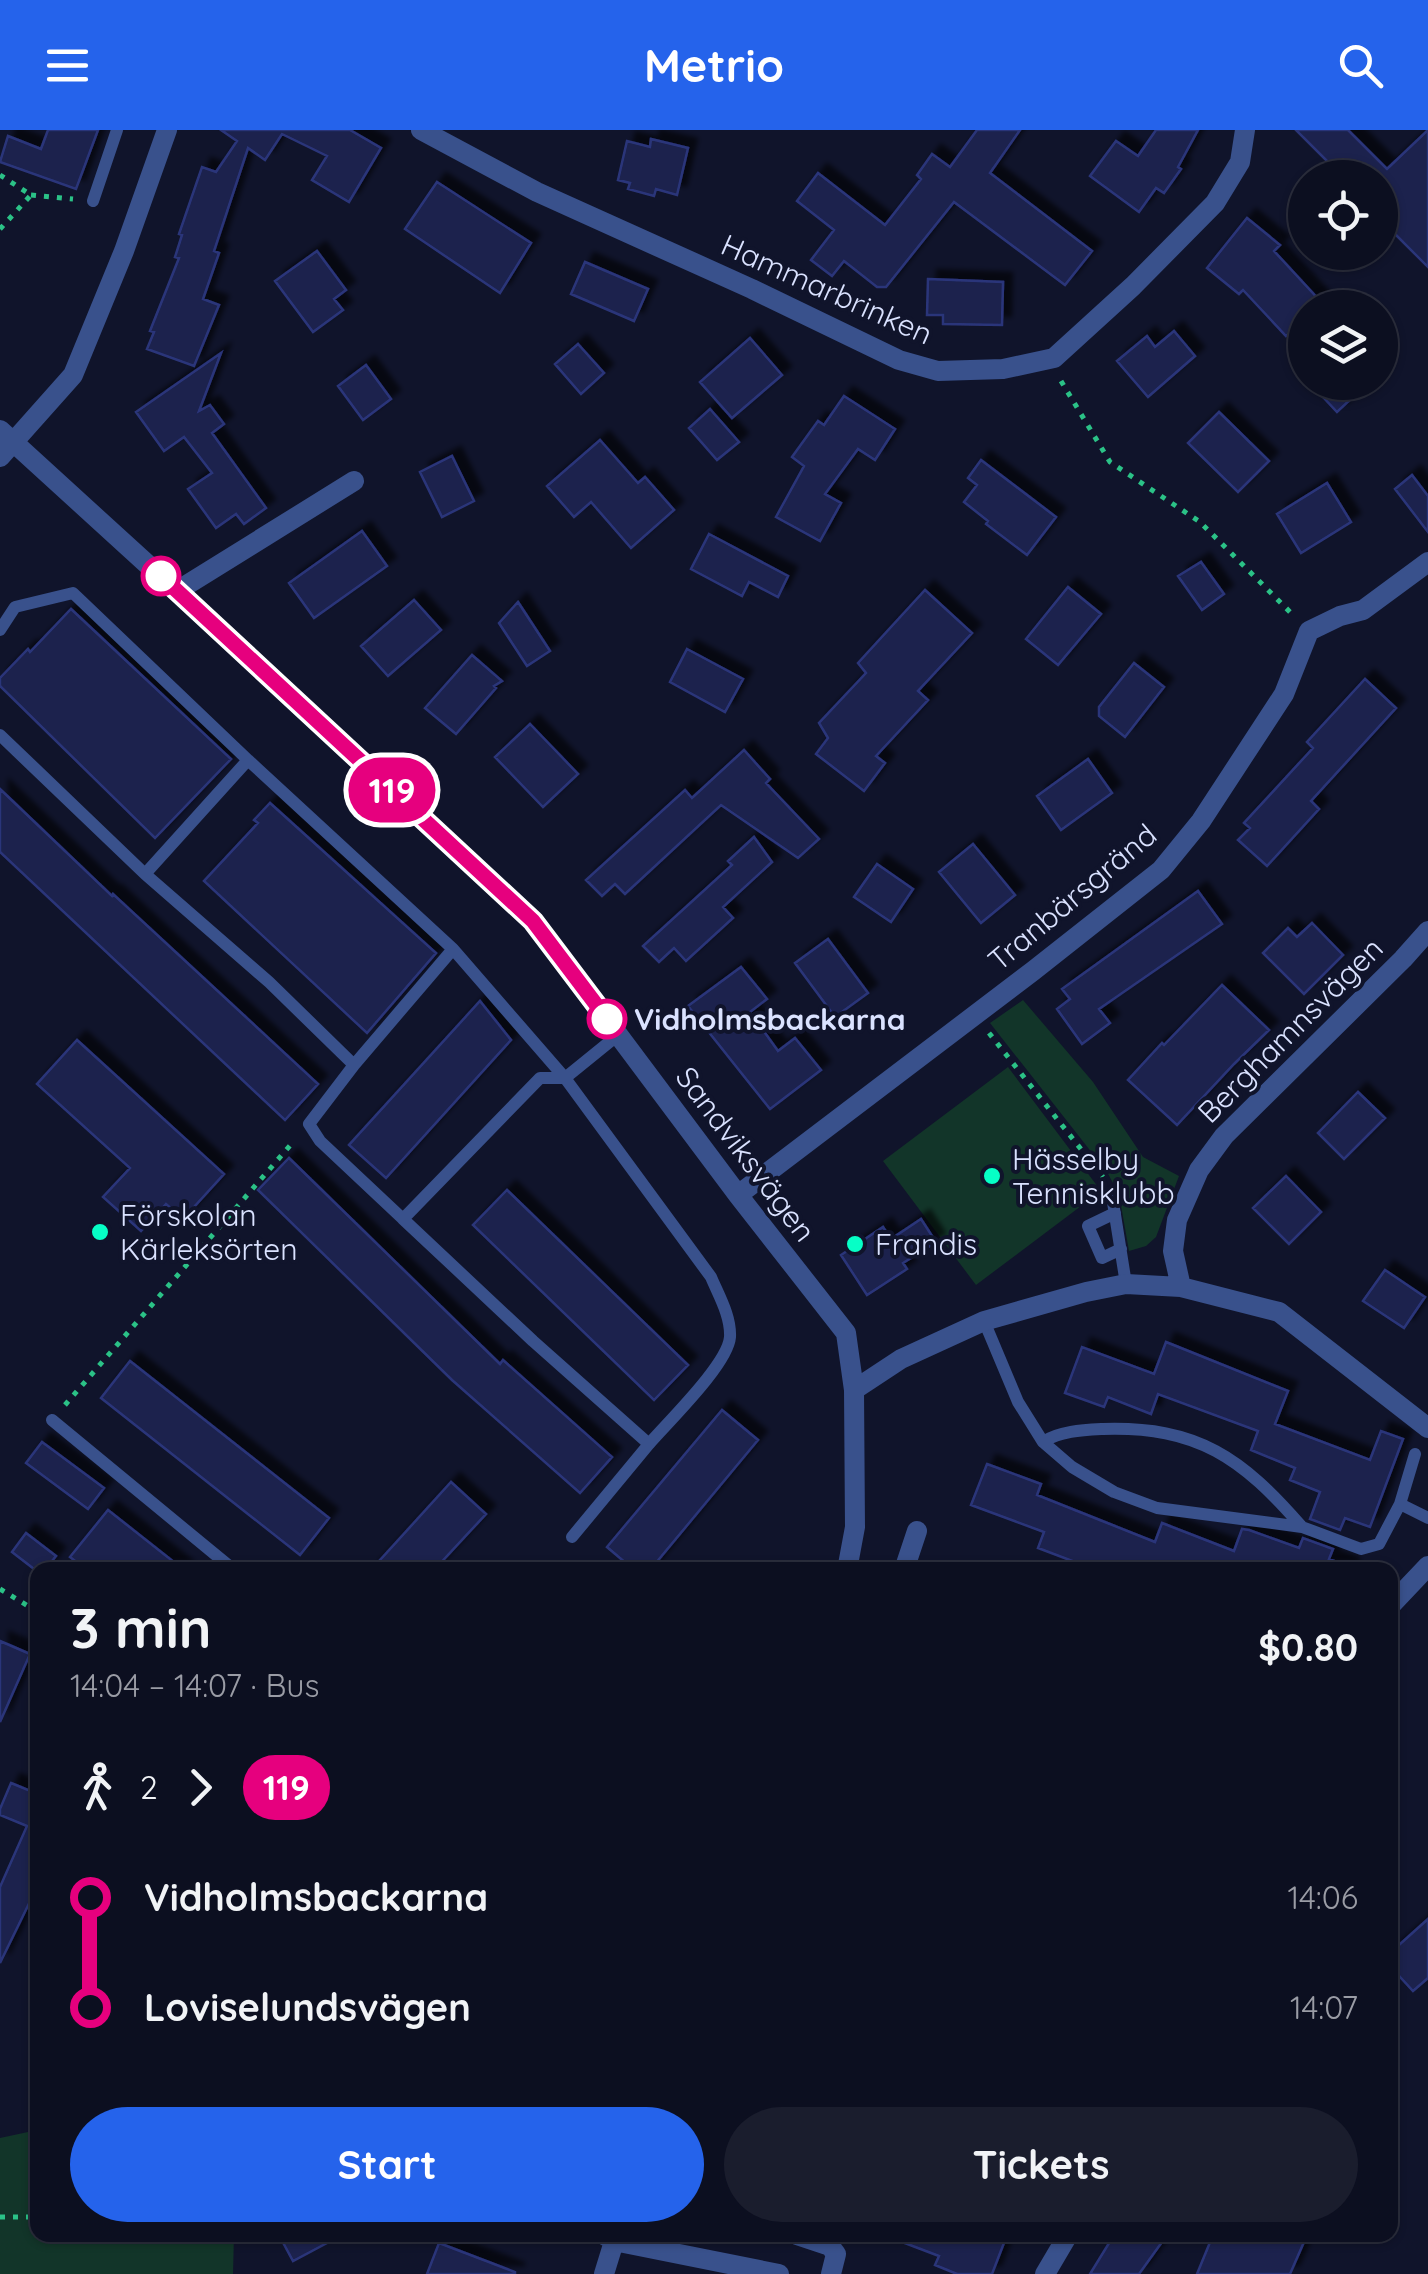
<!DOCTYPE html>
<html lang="en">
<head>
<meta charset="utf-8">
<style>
  :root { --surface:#0c0f20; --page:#1a1d2d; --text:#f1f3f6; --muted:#9a9ca5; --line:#2c2f3e; --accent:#2563eb }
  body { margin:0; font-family:Quicksand,sans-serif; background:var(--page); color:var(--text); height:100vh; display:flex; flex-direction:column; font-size:38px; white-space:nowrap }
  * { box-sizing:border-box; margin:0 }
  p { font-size:32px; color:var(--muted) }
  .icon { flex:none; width:55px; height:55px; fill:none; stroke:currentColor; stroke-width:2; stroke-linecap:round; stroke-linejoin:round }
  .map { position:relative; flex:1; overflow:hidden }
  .sheet { position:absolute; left:30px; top:1432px; width:1368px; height:680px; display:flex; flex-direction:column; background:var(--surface); border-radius:20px; box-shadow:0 2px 8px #0004,0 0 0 2px var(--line) }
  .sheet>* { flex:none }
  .badge { padding:0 20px; border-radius:32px; font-size:35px; line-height:65px }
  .fabs { position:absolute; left:1288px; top:30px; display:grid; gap:20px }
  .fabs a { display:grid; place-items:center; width:110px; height:110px; border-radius:50%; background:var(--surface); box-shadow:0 2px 8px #0004,0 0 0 2px var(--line); font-size:50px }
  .map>.badge { position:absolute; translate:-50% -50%; box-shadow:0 0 0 5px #fff }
  .legs { display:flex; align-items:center; gap:15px; height:110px; padding:0 40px; font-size:32px }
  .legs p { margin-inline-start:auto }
  .overview { display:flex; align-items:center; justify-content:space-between; height:170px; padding:0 40px }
  h1 { font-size:55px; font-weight:800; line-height:75px }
  .primary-button { display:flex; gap:20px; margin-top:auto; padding:20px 40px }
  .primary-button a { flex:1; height:115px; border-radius:60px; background:var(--accent); color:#fff; font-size:40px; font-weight:800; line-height:115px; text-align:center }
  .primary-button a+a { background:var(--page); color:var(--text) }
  ul { padding:0 40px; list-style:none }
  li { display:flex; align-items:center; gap:35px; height:110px; font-size:38px }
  li i { display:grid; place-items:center; width:15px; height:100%; margin:0 12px; background:currentColor }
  li i::after { content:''; width:25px; height:25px; margin:-12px; border:8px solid; border-radius:50%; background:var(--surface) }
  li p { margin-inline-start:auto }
  li:first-child i { background:linear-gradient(#0000 50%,currentColor 0) }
  li:last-child i { background:linear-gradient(currentColor 50%,#0000 0) }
  header { display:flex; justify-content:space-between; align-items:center; height:130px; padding:0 40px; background:var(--accent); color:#fff; font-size:45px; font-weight:800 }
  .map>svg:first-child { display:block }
</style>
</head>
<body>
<header><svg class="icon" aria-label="menu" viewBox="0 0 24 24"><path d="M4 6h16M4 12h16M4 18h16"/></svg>Metrio<svg class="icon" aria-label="search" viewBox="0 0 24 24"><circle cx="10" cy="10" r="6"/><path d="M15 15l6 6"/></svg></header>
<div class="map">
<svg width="1428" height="2144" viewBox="0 0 1428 2144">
  <defs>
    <filter id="shadow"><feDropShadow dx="9" dy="-9" stdDeviation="2.5" flood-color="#0009"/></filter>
  </defs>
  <rect width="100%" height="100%" fill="#10142b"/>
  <path fill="#123529" d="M 1023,870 L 1093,952 L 1143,1027 L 1179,1046 L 1156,1107 L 1146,1116 L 1129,1121 L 1119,1064 L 1107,1042 L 990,893 Z
    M 1008,937 L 1101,1061 L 976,1155 L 883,1031 Z
    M 28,2002 L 37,2002 L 38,2105 L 234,2105 L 233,2144 L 0,2144 L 0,2008 Z"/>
  <path fill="#1b214d" stroke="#2c367a" stroke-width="2.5" filter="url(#shadow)" d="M 48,0 L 98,0 L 76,59 L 0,32 L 8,6 L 41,19 Z
    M 221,0 L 350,0 L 381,18 L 349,72 L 312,50 L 327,26 L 282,4 L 265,30 L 248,18 L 214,121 L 219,123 L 203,169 L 219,175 L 194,236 L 147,219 L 154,202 L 150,201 L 179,128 L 175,127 L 182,105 L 179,104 L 202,37 L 216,42 L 237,11 Z
    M 977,0 L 1020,0 L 990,43 L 1092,121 L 1065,155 L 954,72 L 886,157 L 877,157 L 844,131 L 832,146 L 811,130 L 834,100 L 797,71 L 818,43 L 885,95 L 921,49 L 917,45 L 932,24 L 950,37 Z
    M 1156,0 L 1198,0 L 1178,37 L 1181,39 L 1164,63 L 1156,58 L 1139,82 L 1090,46 L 1116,11 L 1138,26 Z
    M 1296,0 L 1348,0 L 1387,39 L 1428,0 L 1428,137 L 1380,89 L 1380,48 L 1344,48 Z
    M 651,9 L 688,18 L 677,65 L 656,59 L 654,66 L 628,59 L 630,53 L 618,50 L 627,11 L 650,17 Z
    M 437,52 L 531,113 L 500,163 L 405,99 Z
    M 1247,88 L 1280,115 L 1274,121 L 1322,173 L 1318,178 L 1305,178 L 1305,214 L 1293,201 L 1286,206 L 1243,160 L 1239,164 L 1207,138 Z
    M 317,121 L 346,160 L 334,169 L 343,180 L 313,202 L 275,151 Z
    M 585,132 L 648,159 L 634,191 L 571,164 Z
    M 928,149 L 1003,152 L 1002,195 L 943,194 L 943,185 L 927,185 Z
    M 1174,201 L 1195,226 L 1148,267 L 1117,231 L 1147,206 L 1155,217 Z
    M 750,208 L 782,245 L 732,288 L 700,252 Z
    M 578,214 L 604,243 L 581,264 L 555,234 Z
    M 221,223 L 199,281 L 210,275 L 224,294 L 212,303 L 266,378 L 244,394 L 236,384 L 216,398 L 188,359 L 212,343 L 184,307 L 164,321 L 136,282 Z
    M 366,235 L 391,269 L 363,290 L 338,256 Z
    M 1309,252 L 1369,252 L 1337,282 Z
    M 844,266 L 895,299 L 875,330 L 858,319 L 825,364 L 841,373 L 820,411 L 776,387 L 804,336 L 792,327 L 818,291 L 824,295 Z
    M 710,279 L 739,312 L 717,330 L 689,298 Z
    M 1219,282 L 1269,331 L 1238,362 L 1188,313 Z
    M 600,310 L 638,353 L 645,347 L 674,380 L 631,418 L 591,372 L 574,387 L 547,356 Z
    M 452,326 L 474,371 L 442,387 L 420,342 Z
    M 981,330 L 1056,387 L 1027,425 L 986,394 L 988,391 L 964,372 L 977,355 L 968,348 Z
    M 1412,345 L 1428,366 L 1428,402 L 1395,359 Z
    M 1327,353 L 1351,392 L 1301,423 L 1277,384 Z
    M 362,401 L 387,436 L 314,488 L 289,453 Z
    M 709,404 L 788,446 L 778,467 L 749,452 L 742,466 L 691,439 Z
    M 1201,432 L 1224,464 L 1202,480 L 1178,446 Z
    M 1068,457 L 1101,484 L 1058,535 L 1026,509 Z
    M 925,460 L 972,503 L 918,561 L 928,570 L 876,626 L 885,633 L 864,661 L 816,624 L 828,608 L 819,593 L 866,543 L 858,533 Z
    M 414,470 L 441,500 L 388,546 L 361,516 Z
    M 518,472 L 550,521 L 527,536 L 499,493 Z
    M 71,479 L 231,629 L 155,708 L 0,556 L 0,548 L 28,519 L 30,522 Z
    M 687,519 L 743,549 L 725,582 L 670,552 Z
    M 472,525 L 502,551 L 494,556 L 496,558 L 456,604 L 425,578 Z
    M 1134,533 L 1164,557 L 1125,607 L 1099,586 L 1099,577 Z
    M 1365,549 L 1396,578 L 1311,671 L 1319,679 L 1267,736 L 1238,710 L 1250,698 L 1244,693 L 1313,618 L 1307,612 Z
    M 530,594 L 578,644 L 543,677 L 495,627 Z
    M 744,620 L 770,649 L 766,653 L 819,709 L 798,728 L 721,675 L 625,764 L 615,754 L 602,766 L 586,750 L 685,660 L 692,668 Z
    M 1088,629 L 1112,663 L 1061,700 L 1037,666 Z
    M 0,659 L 112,766 L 113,764 L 318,954 L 285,990 L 0,722 Z
    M 270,673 L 436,823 L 367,903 L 204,751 L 258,693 L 254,690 Z
    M 754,707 L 772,732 L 723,777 L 733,788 L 686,831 L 674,818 L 659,832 L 643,816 L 732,735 L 728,731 Z
    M 973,714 L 1015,765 L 981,793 L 939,742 Z
    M 877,734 L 913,759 L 891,792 L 854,767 Z
    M 1198,761 L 1222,794 L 1099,879 L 1110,893 L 1082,914 L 1057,879 L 1070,869 L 1062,859 Z
    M 1312,793 L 1343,825 L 1304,864 L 1263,823 L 1288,798 L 1297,807 Z
    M 828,809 L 868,863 L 835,887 L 795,833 Z
    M 741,837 L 767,869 L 750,882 L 778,921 L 795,908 L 821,940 L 770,979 L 688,876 Z
    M 1222,855 L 1269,900 L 1234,934 L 1177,995 L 1128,950 L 1162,913 L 1164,915 Z
    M 480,871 L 511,910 L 386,1048 L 349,1015 Z
    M 77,910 L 224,1044 L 183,1089 L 166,1074 L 141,1101 L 103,1067 L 130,1038 L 37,954 Z
    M 1358,962 L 1385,988 L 1344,1029 L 1318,1003 Z
    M 289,1028 L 500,1234 L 503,1230 L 612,1327 L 580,1363 L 452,1250 L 258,1060 Z
    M 1286,1046 L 1321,1082 L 1289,1114 L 1253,1078 Z
    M 507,1060 L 688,1235 L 654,1270 L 473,1095 Z
    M 921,1089 L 936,1112 L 903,1133 L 907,1139 L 867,1165 L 841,1125 L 883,1097 L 891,1109 Z
    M 1385,1140 L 1425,1167 L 1404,1198 L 1363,1171 Z
    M 1166,1212 L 1288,1261 L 1275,1294 L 1370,1330 L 1381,1301 L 1403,1309 L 1370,1397 L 1345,1388 L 1340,1400 L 1310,1389 L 1320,1362 L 1290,1350 L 1295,1338 L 1251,1320 L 1258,1301 L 1158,1264 L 1151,1284 L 1108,1267 L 1104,1277 L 1065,1263 L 1082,1217 L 1154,1244 Z
    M 130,1231 L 329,1388 L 300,1425 L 101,1268 Z
    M 722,1280 L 758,1310 L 650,1440 L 634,1440 L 607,1417 Z
    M 42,1312 L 104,1358 L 88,1379 L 26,1333 Z
    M 987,1334 L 1041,1354 L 1037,1365 L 1155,1412 L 1162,1393 L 1234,1421 L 1242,1399 L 1249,1400 L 1299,1418 L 1303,1408 L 1333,1419 L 1329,1429 L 1350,1437 L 1350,1440 L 1096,1440 L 1038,1418 L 1044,1402 L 971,1375 Z
    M 451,1352 L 486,1384 L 434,1440 L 371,1440 Z
    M 108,1380 L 184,1440 L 87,1440 L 70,1427 Z
    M 26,1403 L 56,1426 L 45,1440 L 38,1442 L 12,1422 Z
    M 0,1511 L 30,1524 L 0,1592 Z
    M 11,1653 L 38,1664 L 38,1755 L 0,1833 L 0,1757 L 27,1696 L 0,1685 L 0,1679 Z
    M 1428,1789 L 1428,1848 L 1413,1861 L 1390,1836 L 1390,1823 Z
    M 279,2105 L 342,2105 L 293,2131 Z
    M 890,2105 L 1007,2105 L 992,2144 L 957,2144 L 935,2135 L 939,2126 L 889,2107 Z
    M 1114,2105 L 1167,2105 L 1139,2144 L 1090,2144 Z
    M 1213,2105 L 1307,2105 L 1290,2144 L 1197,2144 Z
    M 439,2113 L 515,2142 L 515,2144 L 427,2144 Z"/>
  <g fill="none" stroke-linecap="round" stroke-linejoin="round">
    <path stroke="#2bc287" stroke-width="5" stroke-dasharray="5 8" stroke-linecap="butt" d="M 0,45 L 31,65 L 0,99
      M 31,65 L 73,69
      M 1061,251 L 1110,332 L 1200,392 L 1293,485
      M 989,903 L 1103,1047
      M 65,1275 L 294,1011
      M 0,1459 L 38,1482
      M 0,2087 L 38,2087"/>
    <path stroke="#39518c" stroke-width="12" d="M 93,71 L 117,0
      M 0,500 L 15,477 L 73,463 L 248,630
      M 0,605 L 145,744
      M 354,935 L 269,852 L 145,744 L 248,630 L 453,819
      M 1112,1066 L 1126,1154
      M 1115,1083 L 1088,1096 L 1102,1128 L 1121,1119
      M 403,1089 L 320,1011 L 309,994 L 354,935 L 453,819 L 565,948 L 711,1147 C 719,1166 731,1186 730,1207 C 728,1234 668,1292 649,1314 L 533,1211 L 403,1089 L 540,948 L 565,948 L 618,905
      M 984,1191 L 1018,1272 L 1043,1312
      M 52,1290 L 234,1440
      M 1400,1374 L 1415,1324
      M 1302,1397 C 1242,1328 1198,1296 1103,1299 C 1084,1300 1059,1301 1043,1312 L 1072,1337 L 1114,1362 L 1157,1378 L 1302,1397 L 1361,1419 L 1379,1414 L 1400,1374 L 1428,1388
      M 572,1407 L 649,1314"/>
    <path stroke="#39518c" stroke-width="20" d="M 421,0 L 537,62 L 752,159 L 899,230 L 938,241 L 1003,239 L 1054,228 L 1133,156 L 1215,73 L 1240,32 L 1245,0
      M 0,300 L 226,506 L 533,791 L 738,1065 L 846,1203 L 854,1260 L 855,1397 L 847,1440
      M 0,327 L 73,245 L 124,121 L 167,0
      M 177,461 L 354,351
      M 738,1065 L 1033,841 L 1161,740 L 1201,691 L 1284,564 L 1309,501 L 1340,486 L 1363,480 L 1428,432
      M 1181,1157 L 1173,1121 L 1177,1090 L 1199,1040 L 1224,1006 L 1403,829 L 1428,801
      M 854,1260 L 901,1229 L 984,1191 L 1086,1162 L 1126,1154 L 1181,1157 L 1279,1182 L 1428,1298
      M 904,1440 L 917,1401
      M 1390,1476 L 1428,1436
      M 604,2105 L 614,2111 L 779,2144
      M 797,2105 L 830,2116 L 836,2124 L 831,2144
      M 604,2144 L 616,2105
      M 1045,2144 L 1068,2105"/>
  </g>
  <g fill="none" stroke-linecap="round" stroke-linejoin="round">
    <defs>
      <path id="line-1" d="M 161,446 L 533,791 L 607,889"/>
    </defs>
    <use href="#line-1" stroke="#fff" stroke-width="22"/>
    <use href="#line-1" stroke="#e6007e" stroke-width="15"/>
  </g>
  <g fill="#fff" stroke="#e6007e" stroke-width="5">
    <circle cx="161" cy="446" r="18"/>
    <circle cx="607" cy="889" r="18"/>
  </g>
  <g fill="#06ffc6" stroke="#10142b" stroke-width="4">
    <circle cx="992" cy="1046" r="10"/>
    <circle cx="100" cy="1102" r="10"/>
    <circle cx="855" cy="1114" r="10"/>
  </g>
  <g text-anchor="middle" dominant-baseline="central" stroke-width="8" stroke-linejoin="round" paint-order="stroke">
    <g font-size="30" fill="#dae2ff" stroke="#10142b">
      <text transform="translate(827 159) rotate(24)">Hammarbrinken</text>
      <text transform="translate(1072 767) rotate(-40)">Tranbärsgränd</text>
      <text transform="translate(1290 900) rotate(-45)">Berghamnsvägen</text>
      <text transform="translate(746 1024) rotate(53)">Sandviksvägen</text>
    </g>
    <g font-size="30" font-weight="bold" fill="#dae2ff" stroke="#10142b" text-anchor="start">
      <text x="634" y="889">Vidholmsbackarna</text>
    </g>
    <g font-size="30" fill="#dae2ff" stroke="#10142b" text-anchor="start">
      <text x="1012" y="1029">Hässelby<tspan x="1012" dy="34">Tennisklubb</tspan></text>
      <text x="120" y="1085">Förskolan<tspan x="120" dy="34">Kärleksörten</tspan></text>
      <text x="875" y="1114">Frandis</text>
    </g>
  </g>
</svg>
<div class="fabs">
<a><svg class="icon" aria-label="locate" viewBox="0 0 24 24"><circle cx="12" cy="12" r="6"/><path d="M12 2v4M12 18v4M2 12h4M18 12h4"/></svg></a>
<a><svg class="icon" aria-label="layers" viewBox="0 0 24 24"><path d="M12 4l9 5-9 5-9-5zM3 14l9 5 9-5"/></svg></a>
</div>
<b class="badge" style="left:392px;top:660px;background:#e6007e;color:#fff">119</b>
<section class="sheet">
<div class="overview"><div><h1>3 min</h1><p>14:04 – 14:07 · Bus</p></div><b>$0.80</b></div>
<div class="legs"><svg class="icon" aria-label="walk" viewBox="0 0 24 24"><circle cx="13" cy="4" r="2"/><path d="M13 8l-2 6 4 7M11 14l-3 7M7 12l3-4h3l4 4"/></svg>2<svg class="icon" aria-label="forward" viewBox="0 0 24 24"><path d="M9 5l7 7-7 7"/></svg><b class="badge" style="background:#e6007e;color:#fff">119</b></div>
<ul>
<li><i style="color:#e6007e"></i><b>Vidholmsbackarna</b><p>14:06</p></li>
<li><i style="color:#e6007e"></i><b>Loviselundsvägen</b><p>14:07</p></li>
</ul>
<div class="primary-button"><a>Start</a><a>Tickets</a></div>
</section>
</div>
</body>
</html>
